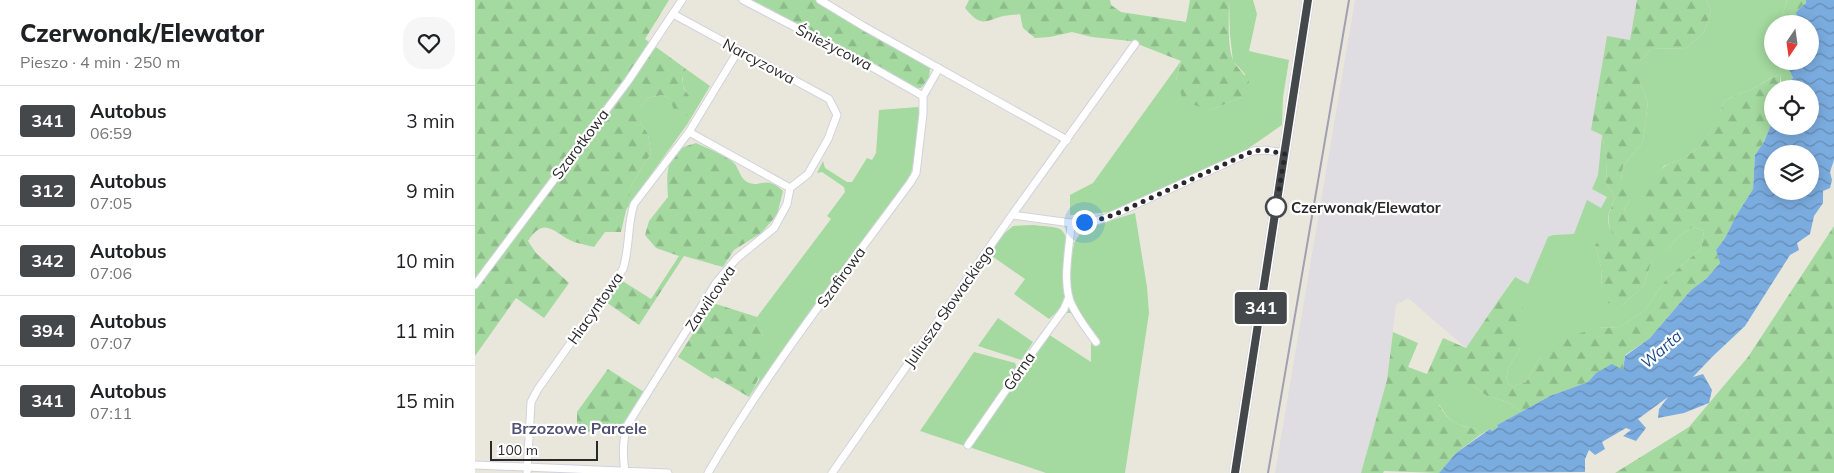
<!DOCTYPE html>
<html lang="pl">
<head>
<meta charset="utf-8">
<style>
  :root { --surface:#fff; --page:#f6f6f6; --text:#202124; --muted:#757577; --line:#e0e0e0 }
  body { margin:0; font-family:Mulish,sans-serif; background:var(--page); color:var(--text); height:100vh; display:flex; flex-direction:column; font-size:19px; white-space:nowrap }
  * { box-sizing:border-box; margin:0 }
  p { font-size:16px; color:var(--muted) }
  .icon { flex:none; width:28px; height:28px; fill:none; stroke:currentColor; stroke-width:2; stroke-linecap:round; stroke-linejoin:round }
  .map { position:relative; flex:1; overflow:hidden }
  .panel { display:flex; flex-direction:column; background:var(--surface); width:475px }
  .panel>* { flex:none }
  .badge { padding:0 10px; border-radius:4px; font-size:18px; line-height:32px }
  .needle { width:32px; rotate:193deg }
  .fabs { position:absolute; left:1289px; top:15px; display:grid; gap:10px }
  .fabs a { display:grid; place-items:center; width:55px; height:55px; border-radius:50%; background:var(--surface); box-shadow:0 2px 12px #0003; font-size:25px }
  .scale { position:absolute; left:15px; bottom:12px; width:108px; box-sizing:border-box; padding-left:5px; border:2px solid #292929; border-top:0; font-size:14px; line-height:18px; white-space:nowrap; color:#292929; -webkit-text-stroke:4px #fff; paint-order:stroke }
  .you { position:absolute; width:25px; height:25px; margin:-12px; border:4px solid #fff; border-radius:50%; background:#1a73e8; box-shadow:0 0 0 8px #1a73e833 }
  .map>.badge { position:absolute; translate:-50% -50%; box-shadow:0 0 0 2px #fff }
  .round { display:grid; place-items:center; flex:none; width:52px; height:52px; border-radius:20px; background:var(--page) }
  .head { display:flex; align-items:center; justify-content:space-between; height:85px; padding:0 20px }
  h1 { font-size:24px; font-weight:800; line-height:38px }
  ul { padding:0; list-style:none }
  li { display:flex; align-items:center; gap:15px; height:70px; padding:0 20px; border-top:1px solid var(--line) }
  li div { flex:1 }
  li b { display:block; font-size:19px }
  li em { font-style:normal }
  li .badge { min-width:55px; font-weight:700; text-align:center }
  main { display:flex; flex:1; min-height:0 }
  .map>svg:first-child { display:block }
</style>
</head>
<body>
<main>
<section class="panel">
<div class="head"><div><h1>Czerwonak/Elewator</h1><p>Pieszo · 4 min · 250 m</p></div><a class="round"><svg class="icon" aria-label="heart" viewBox="0 0 24 24"><path d="M12 20l-8-8c-3-5 5-10 8-4 3-6 11-1 8 4z"/></svg></a></div>
<ul>
<li><span class="badge" style="background:#45484a;color:#fff">341</span><div><b>Autobus</b><p>06:59</p></div><em>3 min</em></li>
<li><span class="badge" style="background:#45484a;color:#fff">312</span><div><b>Autobus</b><p>07:05</p></div><em>9 min</em></li>
<li><span class="badge" style="background:#45484a;color:#fff">342</span><div><b>Autobus</b><p>07:06</p></div><em>10 min</em></li>
<li><span class="badge" style="background:#45484a;color:#fff">394</span><div><b>Autobus</b><p>07:07</p></div><em>11 min</em></li>
<li><span class="badge" style="background:#45484a;color:#fff">341</span><div><b>Autobus</b><p>07:11</p></div><em>15 min</em></li>
</ul>
</section>
<div class="map">
<svg width="1359" height="473" viewBox="0 0 1359 473">
  <defs>
    <pattern id="forest-firs" width="22" height="20" patternUnits="userSpaceOnUse" patternTransform="scale(1.25)"><rect width="22" height="20" fill="#a4d99f"/><path d="M5 1l3.5 6h-7zM16 11l3.5 6h-7z" fill="#8dba89"/></pattern>
    <pattern id="water-waves" width="16" height="10" patternUnits="userSpaceOnUse" patternTransform="scale(1.25)"><rect width="16" height="10" fill="#7bacdf"/><path d="M0 5q4-4 8 0t8 0" fill="none" stroke="#658cb5"/></pattern>
  </defs>
  <rect width="100%" height="100%" fill="#e9e7dc"/>
  <path fill="#dfdce2" d="M 880,0 L 1162,0 L 1155,41 L 1132,37 L 1116,130 L 1127,135 L 1123,175 L 1117,189 L 1132,197 L 1126,208 L 1099,234 L 1078,235 L 1073,237 L 1053,284 L 1039,277 L 991,348 L 933,298 L 921,305 L 912,380 L 886,473 L 800,473 Z"/>
  <path fill="#a4d99f" d="M 754,0 L 778,0 L 782,14 L 774,51 L 814,60 L 808,97 L 807,125 L 771,150 L 638,212 L 595,215 L 595,195 L 618,183 L 706,61 L 701,80 L 736,110 L 767,97 L 770,74 L 758,61 L 755,35 Z
    M 1231,0 L 1312,0 L 1305,24 L 1298,24 L 1298,61 L 1310,61 L 1318,78 L 1307,86 L 1305,75 C 1295,77 1291,81 1283,86 C 1274,91 1260,95 1249,101 L 1242,122 L 1228,144 L 1211,157 L 1189,166 L 1175,183 L 1166,197 L 1166,210 L 1160,220 L 1149,210 L 1155,199 L 1146,180 L 1148,166 L 1168,142 L 1173,102 L 1165,82 L 1165,61 L 1176,49 L 1212,48 L 1229,32 L 1236,11 Z
    M 211,69 L 235,86 L 213,123 L 150,211 L 157,184 L 176,153 L 173,134 L 165,122 L 165,107 L 173,98 L 187,95 L 195,99 L 215,97 C 207,87 205,80 211,69 Z
    M 443,107 L 445,112 C 443,136 442,159 433,181 L 274,397 L 284,380 L 288,336 L 282,317 L 356,219 L 352,216 L 370,192 L 369,187 L 347,172 L 342,173 L 348,161 L 350,168 L 372,182 L 377,182 L 392,158 L 397,160 L 401,153 L 404,110 Z
    M 1127,135 L 1132,160 L 1131,183 L 1140,197 C 1135,213 1129,216 1137,234 L 1120,245 L 1126,267 L 1127,289 L 1148,305 L 1169,285 L 1175,266 L 1181,254 L 1194,248 L 1204,236 L 1218,227 L 1229,231 L 1226,249 L 1192,278 L 1169,311 L 1145,327 L 1122,328 L 1065,358 L 1051,382 L 1037,387 L 1031,380 L 1033,369 L 1045,348 L 1023,301 L 1040,277 L 1053,284 L 1073,237 L 1078,235 L 1099,234 L 1112,200 L 1126,208 L 1132,197 L 1117,189 L 1123,175 Z
    M 660,213 L 672,287 L 674,313 L 650,473 L 571,473 L 494,447 L 573,334 L 616,362 L 616,340 L 599,313 L 591,313 L 596,289 L 595,268 L 599,243 L 608,229 Z
    M 558,225 C 565,226 578,226 585,229 C 599,237 593,291 587,304 C 585,310 579,314 574,319 L 539,294 L 550,279 L 514,254 L 525,237 L 538,226 Z
    M 523,318 L 558,342 L 546,360 L 503,346 Z
    M 499,352 L 540,363 L 542,368 L 490,446 L 445,431 Z
    M 986,386 L 998,386 L 1012,396 L 1033,402 L 1046,412 L 1022,425 L 1023,427 L 1017,431 L 1015,429 L 1005,435 L 1002,429 C 982,426 974,422 964,404 L 970,396 Z"/>
  <path fill="url(#forest-firs)" d="M 0,0 L 194,0 L 170,39 L 211,69 L 207,79 L 209,89 L 215,97 L 218,109 L 211,116 L 199,110 L 195,99 L 187,95 L 173,98 L 165,107 L 165,122 L 173,134 L 176,153 L 157,184 L 146,232 L 130,232 L 119,247 C 112,245 105,244 99,242 C 78,233 70,215 53,241 L 61,253 L 94,283 L 69,318 L 41,298 L 0,356 Z
    M 275,0 L 341,0 L 455,68 L 454,78 L 446,88 L 438,88 Z
    M 494,0 L 635,0 L 636,5 L 646,12 L 711,22 L 715,0 L 754,0 C 754,16 752,46 758,60 C 761,67 770,74 774,82 L 767,97 L 736,110 L 709,102 L 701,80 L 706,61 L 655,41 L 617,37 L 597,32 L 575,37 L 560,38 L 548,28 L 545,14 C 539,15 534,15 528,16 C 508,22 506,27 490,8 Z
    M 1162,0 L 1231,0 L 1236,11 L 1229,32 L 1212,48 L 1176,49 L 1165,61 L 1165,82 L 1173,102 L 1168,142 L 1148,166 L 1146,180 L 1156,193 L 1155,199 L 1149,210 L 1160,219 C 1169,206 1163,210 1166,198 C 1167,191 1183,171 1189,167 C 1195,162 1204,161 1210,157 C 1232,145 1242,123 1249,101 C 1260,95 1274,91 1283,86 C 1291,81 1296,77 1305,75 L 1305,89 L 1298,89 L 1297,122 L 1289,142 L 1280,155 L 1278,189 L 1261,216 L 1250,238 L 1241,250 L 1245,263 L 1231,279 L 1216,290 L 1175,338 L 1150,355 L 1148,370 L 1121,373 L 1113,382 L 1075,396 L 1046,412 L 1033,402 L 1012,396 L 998,386 C 983,386 973,393 964,405 C 974,422 982,426 1002,429 L 1005,435 L 981,453 L 964,473 L 909,471 L 908,473 L 886,473 L 912,380 L 918,332 L 943,343 L 933,367 L 952,374 L 968,338 L 991,348 L 1023,301 L 1035,297 L 1048,301 L 1045,348 L 1033,369 L 1031,380 L 1037,387 L 1051,382 L 1065,358 L 1090,338 L 1122,328 L 1145,327 L 1169,311 L 1192,278 L 1226,249 L 1229,231 L 1218,227 L 1204,236 L 1194,248 L 1181,255 L 1175,266 L 1169,285 L 1148,305 L 1133,303 L 1127,289 L 1126,267 L 1120,245 L 1128,237 L 1137,234 C 1130,216 1135,213 1140,197 L 1131,183 L 1132,160 L 1127,135 L 1116,130 L 1132,36 L 1155,40 Z
    M 1312,0 L 1331,0 L 1331,3 L 1321,12 L 1322,24 L 1305,24 Z
    M 221,143 C 229,147 253,156 259,163 C 264,168 264,177 272,182 C 287,189 290,174 308,191 L 302,215 L 286,233 L 259,250 L 248,267 L 209,256 L 164,325 L 131,302 L 146,280 L 176,299 L 204,256 L 181,248 L 170,235 L 174,221 L 193,197 C 192,181 190,164 202,151 C 207,147 215,145 221,143 Z
    M 1359,226 L 1359,473 L 1140,473 L 1214,427 L 1273,357 Z
    M 238,303 L 282,317 C 295,352 292,365 274,397 L 240,377 L 238,379 L 203,357 Z
    M 133,369 L 169,392 L 145,428 L 144,433 L 102,431 L 102,412 Z"/>
  <path fill="url(#water-waves)" fill-rule="evenodd" d="M 1331,0 L 1359,0 L 1359,160 L 1355,172 L 1357,180 L 1355,188 L 1348,191 L 1348,203 L 1339,216 L 1335,234 L 1322,243 L 1324,250 L 1315,255 L 1270,326 L 1237,357 L 1218,377 L 1228,374 L 1237,390 L 1234,403 L 1209,413 L 1183,418 L 1184,409 L 1193,397 L 1163,419 L 1171,428 L 1161,441 L 1148,436 L 1156,430 L 1151,428 L 1127,442 L 1130,449 L 1120,455 L 1114,450 L 1110,459 L 1110,472 L 964,473 L 981,453 L 1015,429 L 1017,431 L 1023,427 L 1022,425 L 1075,396 L 1113,382 L 1121,373 L 1137,364 L 1148,370 L 1150,356 L 1175,338 L 1216,290 L 1231,279 L 1245,263 L 1241,250 L 1250,238 L 1261,216 L 1278,189 L 1280,155 L 1289,142 L 1297,122 L 1298,126 L 1335,126 L 1335,89 L 1305,89 L 1318,78 L 1310,61 L 1335,61 L 1335,24 L 1322,24 L 1321,12 L 1331,3 ZM 1298,154 L 1335,154 L 1335,191 L 1298,191 Z"/>
  <g fill="none" stroke-linecap="round" stroke-linejoin="round">
    <defs>
      <path id="minor" d="M 268,0 L 397,67 L 448,96
        M 345,0 L 388,26 L 592,140
        M 214,132 L 315,188
        M 537,215 L 596,223 L 620,221 L 631,218 L 778,151 L 790,150 L 810,153
        M 596,223 C 595,247 588,274 594,298 C 599,314 612,329 621,342
        M 0,285 L 153,81 L 207,0
        M 493,445 L 549,364 L 589,309 L 594,297
        M 0,465 L 193,473
        M 52,473 L 56,402 L 63,389 L 148,269 C 155,248 152,225 159,204 L 214,132 L 263,51
        M 150,473 C 148,456 147,440 153,424 L 241,283 L 261,259 L 299,228 L 312,204 L 315,188 L 333,174 L 353,139 L 362,115 L 354,99 L 198,14
        M 233,473 C 292,371 365,278 435,183 L 441,173 L 442,165 L 448,114 L 448,96 L 464,68
        M 357,473 L 537,215 L 660,44"/>
      <path id="secondary" d="M 760,473 L 833,0"/>
    </defs>
    <use href="#minor" stroke="#d2d1e0" stroke-width="9"/>
    <use href="#secondary" stroke="#d2d1e0" stroke-width="12"/>
    <use href="#minor" stroke="#fff" stroke-width="7"/>
    <use href="#secondary" stroke="#fff" stroke-width="10"/>
    <path stroke="#a19fb1" stroke-width="2" d="M 793,473 L 874,0"/>
  </g>
  <g fill="none" stroke-linecap="round" stroke-linejoin="round">
    <defs>
      <path id="line" d="M 760,473 L 833,0"/>
    </defs>
    <use href="#line" stroke="#fff" stroke-width="11"/>
    <use href="#line" stroke="#45484a" stroke-width="8"/>
    <path stroke="#292929" stroke-width="5" stroke-dasharray="0 9" d="M 609,222 L 620,221 L 641,214 L 778,151 L 790,150 L 810,154 L 801,207"/>
  </g>
  <circle fill="#fff" stroke="#45484a" stroke-width="2.5" cx="801" cy="207" r="10"/>
  <g text-anchor="middle" dominant-baseline="central" stroke-width="4.5" stroke-linejoin="round" paint-order="stroke">
    <g font-size="15" fill="#292929" stroke="#fff">
      <text transform="translate(359 47) rotate(27)">Śnieżycowa</text>
      <text transform="translate(284 61) rotate(28)">Narcyzowa</text>
      <text transform="translate(105 144) rotate(-53)">Szarotkowa</text>
      <text transform="translate(366 277) rotate(-54)">Szafirowa</text>
      <text transform="translate(235 298) rotate(-56)">Zawilcowa</text>
      <text transform="translate(474 306) rotate(-55)">Juliusza Słowackiego</text>
      <text transform="translate(120 308) rotate(-55)">Hiacyntowa</text>
      <text transform="translate(544 371) rotate(-55)">Górna</text>
    </g>
    <g font-size="15" font-weight="bold" fill="#292929" stroke="#fff" text-anchor="start">
      <text x="816" y="207">Czerwonak/Elewator</text>
    </g>
    <g font-size="16" font-style="italic" fill="#1d4988" stroke="#fff">
      <text transform="translate(1186 349) rotate(-41)">Warta</text>
    </g>
    <g font-size="16" font-weight="bold" fill="#514f73" stroke="#fff">
      <text x="104" y="428">Brzozowe Parcele</text>
    </g>
  </g>
</svg>
<div class="fabs">
<a><svg class="needle" viewBox="-14 -14 28 28"><path d="M0-13l5 13h-10z" fill="#e53935"/><path d="M0 13l5-13h-10z" fill="#757577"/></svg></a>
<a><svg class="icon" aria-label="locate" viewBox="0 0 24 24"><circle cx="12" cy="12" r="6"/><path d="M12 2v4M12 18v4M2 12h4M18 12h4"/></svg></a>
<a><svg class="icon" aria-label="layers" viewBox="0 0 24 24"><path d="M12 4l9 5-9 5-9-5zM3 14l9 5 9-5"/></svg></a>
</div>
<div class="scale">100 m</div>
<div class="you" style="left:609px;top:222px"></div>
<b class="badge" style="left:786px;top:308px;background:#45484a;color:#fff">341</b>
</div>
</main>
</body>
</html>
